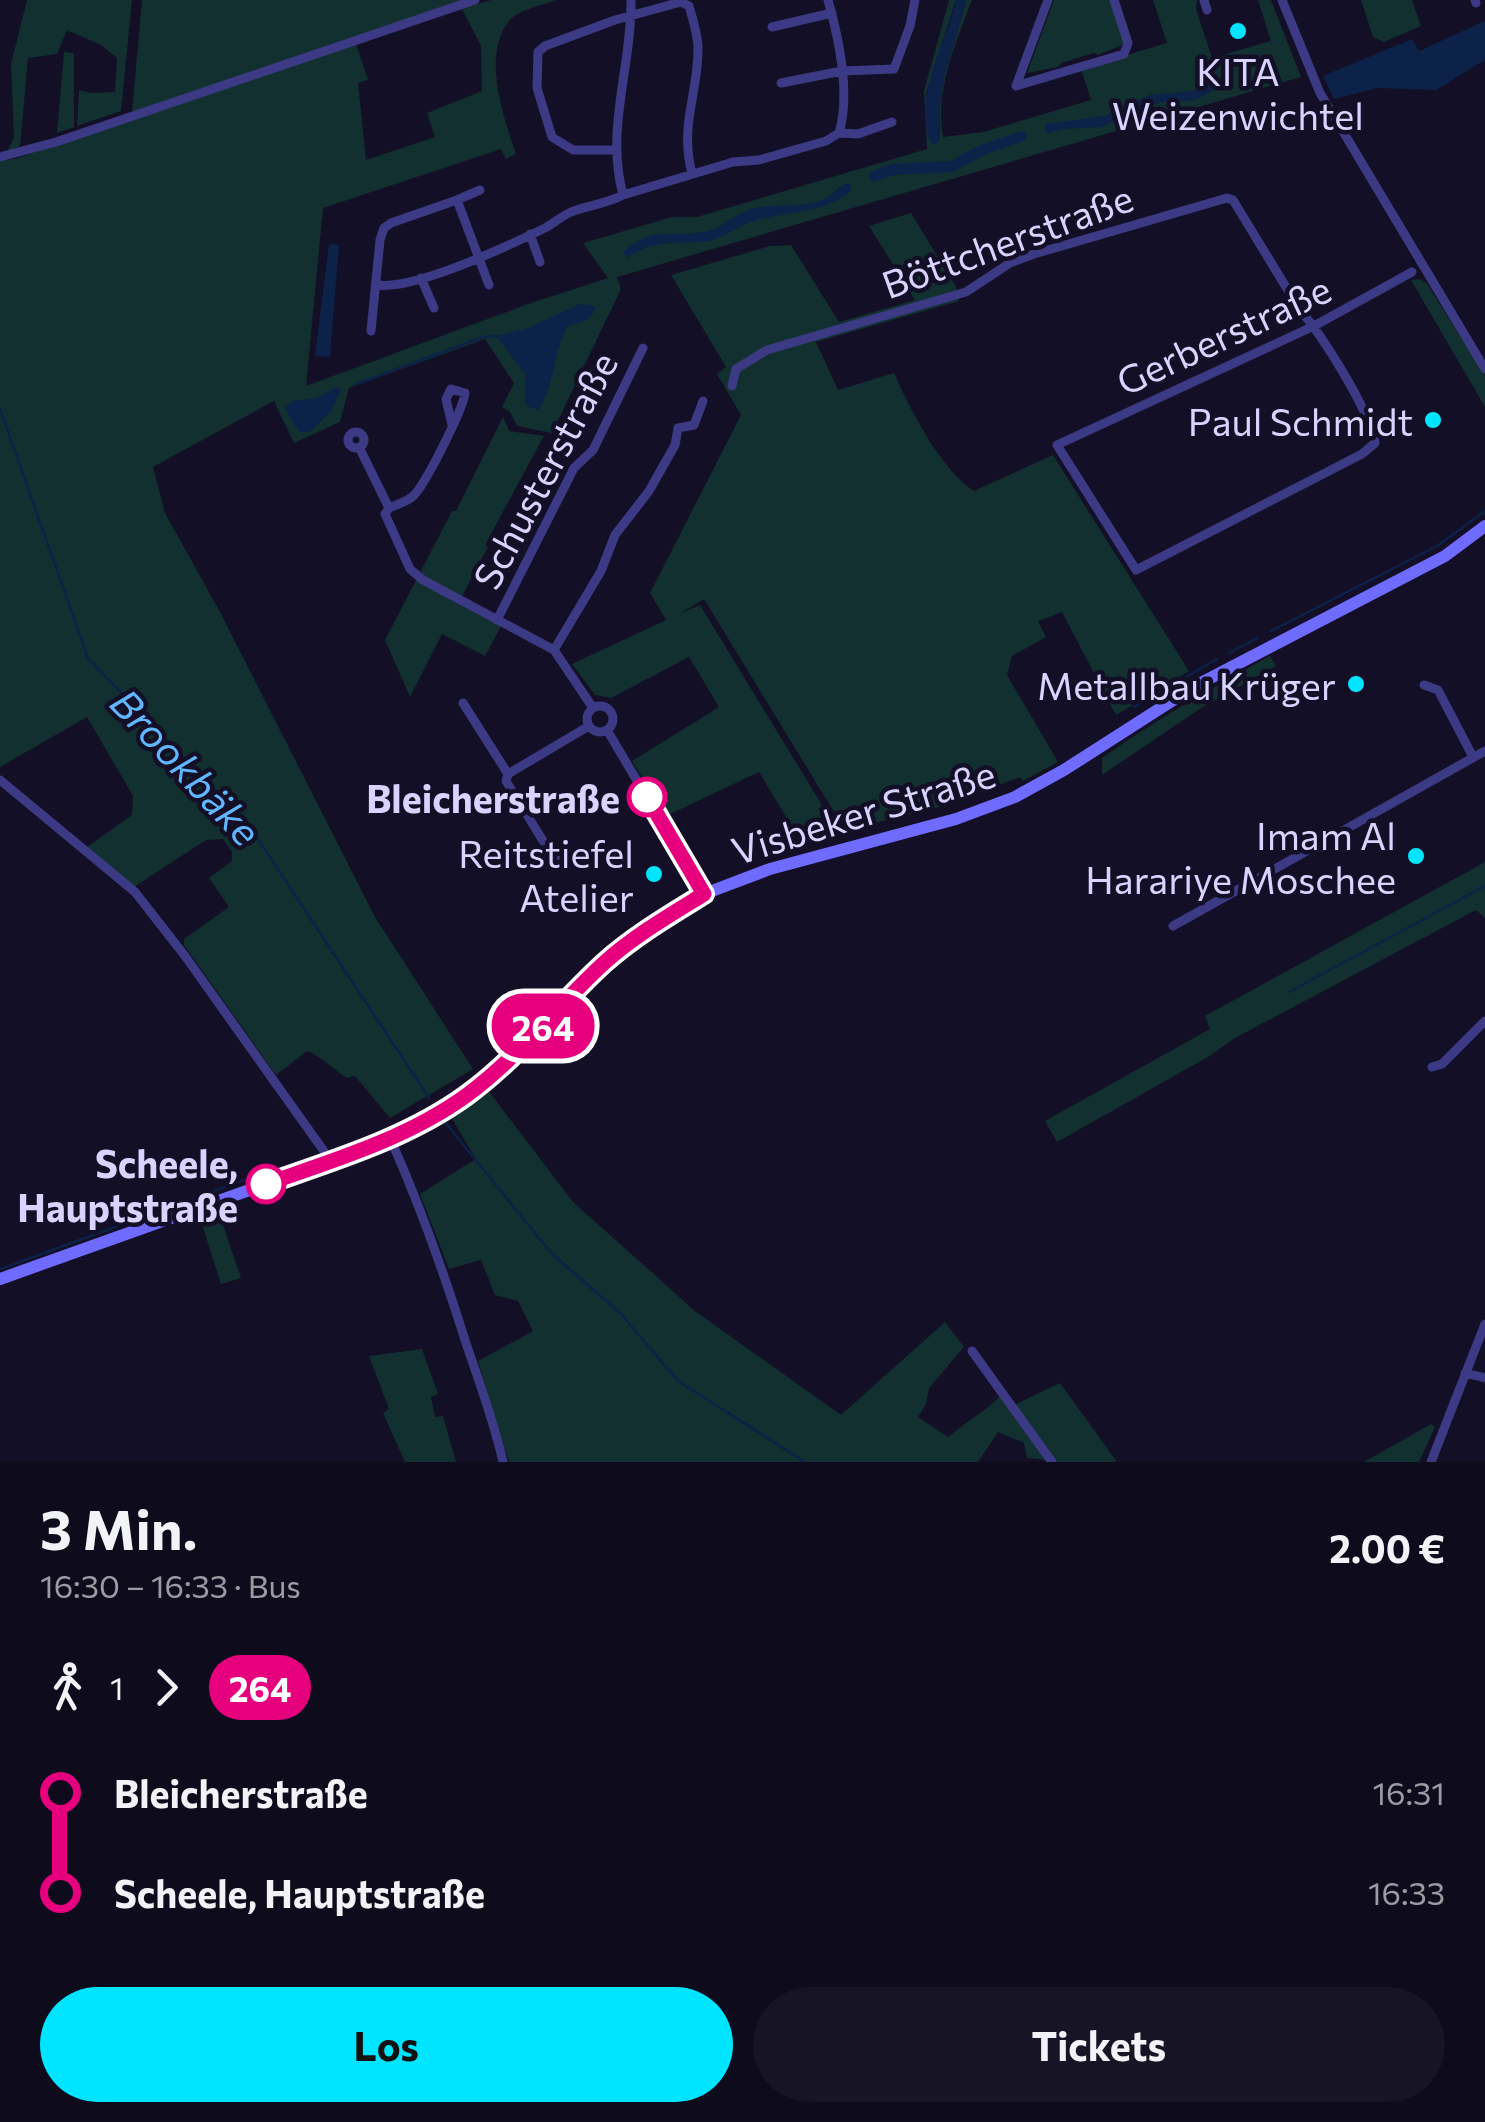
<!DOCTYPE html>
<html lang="de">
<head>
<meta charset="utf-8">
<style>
  :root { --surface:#0e0b1c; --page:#171425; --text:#f1f3f6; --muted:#9b9ba3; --accent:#00e5ff }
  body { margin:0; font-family:Commissioner,sans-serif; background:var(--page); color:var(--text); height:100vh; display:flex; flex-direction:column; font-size:38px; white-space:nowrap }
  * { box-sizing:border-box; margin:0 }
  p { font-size:32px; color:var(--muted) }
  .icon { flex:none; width:55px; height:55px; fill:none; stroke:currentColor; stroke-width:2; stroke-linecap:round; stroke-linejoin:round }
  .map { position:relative; height:1462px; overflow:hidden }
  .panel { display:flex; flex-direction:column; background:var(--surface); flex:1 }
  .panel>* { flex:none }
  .badge { padding:0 20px; border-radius:32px; font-size:35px; line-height:65px }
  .map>.badge { position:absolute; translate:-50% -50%; box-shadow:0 0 0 5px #fff }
  .legs { display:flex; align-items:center; gap:15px; height:110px; padding:0 40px; font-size:32px }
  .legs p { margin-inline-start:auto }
  .headline { display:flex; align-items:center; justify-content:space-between; height:170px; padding:0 40px }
  h1 { font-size:55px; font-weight:700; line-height:75px }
  .primary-button { display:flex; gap:20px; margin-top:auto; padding:20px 40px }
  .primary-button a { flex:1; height:115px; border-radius:60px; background:var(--accent); color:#111; font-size:40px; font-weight:700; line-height:115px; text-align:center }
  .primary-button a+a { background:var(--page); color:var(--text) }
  ul { padding:0 40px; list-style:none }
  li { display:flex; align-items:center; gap:35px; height:100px; font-size:38px }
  li i { display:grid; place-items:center; width:15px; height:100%; margin:0 12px; background:currentColor }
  li i::after { content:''; width:25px; height:25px; margin:-12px; border:8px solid; border-radius:50%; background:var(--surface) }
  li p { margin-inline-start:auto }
  li:first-child i { background:linear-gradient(#0000 50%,currentColor 0) }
  li:last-child i { background:linear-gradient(currentColor 50%,#0000 0) }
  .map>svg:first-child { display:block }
</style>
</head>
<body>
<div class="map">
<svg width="1485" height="1462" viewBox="0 0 1485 1462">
  <rect width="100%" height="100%" fill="#130f26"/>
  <path fill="#12302f" d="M 27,0 L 132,0 L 121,111 L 77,126 L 79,90 L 91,93 L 115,92 L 117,58 L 101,45 L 67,30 L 57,54 L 28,58 L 20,146 L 7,152 L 14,137 L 11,64 Z
    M 142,0 L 462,0 L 132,112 Z
    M 491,0 L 556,0 C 543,5 522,9 512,18 C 480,50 503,116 516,154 L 506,159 L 501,149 L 323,208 L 306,386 L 528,304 L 608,278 L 583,243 L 672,217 L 697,217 L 927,149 L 924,91 L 949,0 L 956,0 L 926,94 L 940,139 C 936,80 953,54 966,0 L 972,0 C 955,45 935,89 943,137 L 983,132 L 1091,100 L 1081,69 L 1167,43 L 1153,0 L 1197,0 L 1196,9 L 1212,58 L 1271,41 L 1258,0 L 1271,0 L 1301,77 L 617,277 L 621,289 L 552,433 L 517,426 L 510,412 L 502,407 L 514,383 L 485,339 L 349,388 L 340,422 L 294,443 L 274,401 L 153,467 L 165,513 L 220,612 L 375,917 L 473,1069 L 390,1118 L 355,1076 L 347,1078 C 332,1069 323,1057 307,1051 L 276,1075 L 184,945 L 184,939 L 229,907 L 209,878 L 232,861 L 232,852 L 223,839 L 206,840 L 134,887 L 87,847 L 132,815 L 133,796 L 87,717 L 0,767 L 0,161 L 18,158 L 356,44 L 368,80 L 358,83 L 366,160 L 435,137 L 427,113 L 482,91 L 481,46 L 462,9 Z
    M 1054,0 L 1111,0 L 1124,41 L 1122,45 L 1098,55 L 1094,53 L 1061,63 L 1058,67 L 1027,73 Z
    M 1361,0 L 1412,0 L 1421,26 L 1384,42 L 1373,37 Z
    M 64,52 L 74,53 L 74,127 L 57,133 Z
    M 911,213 L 956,287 L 959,301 L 816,342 L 838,390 L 894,373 C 910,409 941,470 974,491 L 1053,455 L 1189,671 L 1116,715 L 1062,612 L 1038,621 L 1046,637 L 1012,656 L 1007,675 L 1058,762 L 1023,781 L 1020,777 L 930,810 L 845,830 L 704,599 L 679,614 L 700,605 L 839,833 L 801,842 L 759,772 L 666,816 L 632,761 L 719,707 L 689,657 L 611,698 L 595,695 L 572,664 L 666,620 L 650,593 L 741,415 L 717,374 L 726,367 L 671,275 L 770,246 L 791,245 L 839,322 L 915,300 L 869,226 Z
    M 1419,279 L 1426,282 L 1485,376 L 1485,407 L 1411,280 Z
    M 503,417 L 509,431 L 544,436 L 485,545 L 488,547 L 458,604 L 501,626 L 485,656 L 442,634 L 410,697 L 385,640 L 452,511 L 456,511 Z
    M 1270,656 L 1276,666 L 1201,708 L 1102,775 L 1102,758 C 1155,720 1212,688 1270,656 Z
    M 1485,862 L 1485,918 L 1476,910 L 1235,1038 L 1208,1057 L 1057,1142 L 1045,1121 L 1210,1029 L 1205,1016 Z
    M 487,1089 L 573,1202 L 695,1311 L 841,1415 L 945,1322 L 964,1347 L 929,1388 L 926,1404 L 918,1417 L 948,1437 C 966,1422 986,1411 1001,1395 L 1047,1460 L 1027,1458 L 1024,1443 L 998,1432 L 978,1462 L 509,1462 L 478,1361 L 533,1331 L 518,1301 L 495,1295 L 481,1260 L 449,1269 L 420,1194 L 476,1159 L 452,1119 Z
    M 218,1210 L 241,1278 L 221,1284 L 199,1215 Z
    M 422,1349 L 438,1394 L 431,1397 L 435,1417 L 443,1416 L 456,1462 L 405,1462 L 383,1413 L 389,1409 L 369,1356 Z
    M 1060,1383 L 1117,1462 L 1055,1462 L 1014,1405 Z
    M 1431,1424 L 1435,1427 L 1419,1462 L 1364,1462 Z"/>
  <path fill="#0c2248" d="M 956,0 L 966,0 C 953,54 936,80 940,139 L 937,144 L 931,144 C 912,95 946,47 956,0 Z
    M 1485,21 L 1485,60 L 1436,90 L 1377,88 L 1334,99 L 1323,76 L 1412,39 L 1419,51 Z
    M 1217,80 L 1220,87 L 1196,100 L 1163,102 L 1137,109 L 1102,127 L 1064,129 L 1046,134 L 1045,124 L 1104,116 L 1149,95 L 1193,91 Z
    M 1022,131 L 1026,134 L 1026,140 L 984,155 L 953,172 L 894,175 L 873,182 L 869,178 L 870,172 L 892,164 L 950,161 L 980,145 Z
    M 849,183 L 852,190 C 822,216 787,210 751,222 C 736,227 725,238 709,241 C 679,245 653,238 627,258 L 623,252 C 653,225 669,238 704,232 C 719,230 726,221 739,214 C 765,200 798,211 824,199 C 834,195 837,185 849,183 Z
    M 329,244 L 339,245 L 330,357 L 315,356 Z
    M 580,304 L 596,306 C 593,321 580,322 567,327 C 553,354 555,385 538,410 L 525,405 L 525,374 L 496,336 L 528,328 Z
    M 337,387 L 341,389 L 331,412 L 309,432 L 299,432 L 285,408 L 292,401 L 316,398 Z"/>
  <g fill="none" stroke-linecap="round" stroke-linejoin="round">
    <path stroke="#0c2248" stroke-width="2.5" d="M 354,385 L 483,337 L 496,336
      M 0,409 L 88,658 L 252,830 L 429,1098
      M 1271,631 L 1437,546 L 1485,511
      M 1229,653 L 1258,638
      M 1134,707 L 1217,659
      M 1289,992 L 1485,886
      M 444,1121 L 552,1254 L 620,1313 L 678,1381 L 805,1462
      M 0,1269 L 244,1180"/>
    <path stroke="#3d3a85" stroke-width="9" d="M 828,0 C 839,39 851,93 839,133
      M 1204,0 L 1207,10
      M 1282,0 L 1320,93 L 1485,369
      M 1475,0 L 1476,3
      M 772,27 L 832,13
      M 781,83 L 842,71 L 894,69 L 910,26 L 915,0
      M 1016,86 L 1124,54 L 1128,43 L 1114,0
      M 1016,86 L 1048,0
      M 839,133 L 858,134 L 892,122
      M 615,150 L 573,150 L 552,137 L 537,88 L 538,52 L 545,46 L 615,20 L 681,2 L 689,6 C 693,19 697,33 698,46 C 699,94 679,122 692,174
      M 0,157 L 56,142 L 475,0
      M 623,195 C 605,129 632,66 631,0
      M 457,200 L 480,190
      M 530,234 L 540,262
      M 421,278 L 434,308
      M 377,285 C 415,290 508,246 545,228 C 554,223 562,216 571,212 C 589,205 606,204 623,195 L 733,162 L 759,160 L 826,141 L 839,133
      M 371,331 L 380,240 L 384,228 L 391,223 L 457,200 L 489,285
      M 732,386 L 736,369 L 767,350 L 966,292 L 1010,263 L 1034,254 L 1227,198 L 1233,200 L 1300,310 C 1322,335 1370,411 1375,443 L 1362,454 L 1136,570 L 1057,445 L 1314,326 L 1412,272
      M348 440a8 8 0 1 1 16 0a8 8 0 1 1-16 0Z
      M 359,447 L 389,508 L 385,514 L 410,569 L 423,580 L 554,650 L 593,708
      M 389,508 C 398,504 410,501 416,493 C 428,478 463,410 465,393 L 451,389 L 446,399 L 452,425
      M 497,620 L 574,468 L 593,450 L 643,348
      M 554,650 L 601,571 L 615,535 L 649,491 L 675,445 L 678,428 L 694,425 L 703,401
      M 1424,685 L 1438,690 L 1473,757
      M 463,703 L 508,774 L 506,781 L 550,852 L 561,859
      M587 719a13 13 0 1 1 26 0a13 13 0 1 1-26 0Z
      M 607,730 L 704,894
      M 508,774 L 589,726
      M 0,780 L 135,892 L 185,956 L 331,1161
      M 1173,926 L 1485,751
      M 1432,1067 L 1442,1064 L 1485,1021
      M 390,1138 C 420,1205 444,1273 466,1343 C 479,1382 494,1421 503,1462
      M 972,1351 L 1052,1462
      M 1465,1373 L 1485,1378
      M 1431,1462 L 1485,1324"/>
    <path stroke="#6f6bff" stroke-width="12" d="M 0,1279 L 331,1161 L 422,1123 L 464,1097 L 506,1062 L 607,960 L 660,921 L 704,894 L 770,869 L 956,819 L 1015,797 L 1064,770 L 1195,686 L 1445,556 L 1485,526"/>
  </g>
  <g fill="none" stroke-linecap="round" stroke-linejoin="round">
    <defs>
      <path id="line-1" d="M 266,1184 C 335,1160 408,1138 467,1095 C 519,1057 557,1006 604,963 C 634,936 670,915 704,894 L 647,797"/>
    </defs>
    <use href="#line-1" stroke="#fff" stroke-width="22"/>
    <use href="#line-1" stroke="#e6007e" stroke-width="15"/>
  </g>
  <g fill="#00e5ff" stroke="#130f26" stroke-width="4">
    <circle cx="1238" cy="31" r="10"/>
    <circle cx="1433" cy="420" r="10"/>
    <circle cx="1356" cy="684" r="10"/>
    <circle cx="1416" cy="856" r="10"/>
    <circle cx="654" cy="874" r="10"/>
  </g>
  <g fill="#fff" stroke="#e6007e" stroke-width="5">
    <circle cx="647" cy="797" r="18"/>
    <circle cx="266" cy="1184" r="18"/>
  </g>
  <g text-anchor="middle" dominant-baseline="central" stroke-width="9" stroke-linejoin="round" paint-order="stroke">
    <g font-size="38" fill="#d9d4ff" stroke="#130f26" text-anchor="end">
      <text x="1238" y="70" text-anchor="middle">KITA<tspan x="1238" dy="44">Weizenwichtel</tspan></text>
      <text x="1413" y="420">Paul Schmidt</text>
      <text x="1336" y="684">Metallbau Krüger</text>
      <text x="1396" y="834">Imam Al<tspan x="1396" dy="44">Harariye Moschee</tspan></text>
      <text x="634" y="852">Reitstiefel<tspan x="634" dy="44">Atelier</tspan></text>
    </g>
    <g font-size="38" fill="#d9d4ff" stroke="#130f26">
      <text transform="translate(1007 240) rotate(-20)">Böttcherstraße</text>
      <text transform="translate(1223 334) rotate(-25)">Gerberstraße</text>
      <text transform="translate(544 470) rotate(-62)">Schusterstraße</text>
      <text transform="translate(863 811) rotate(-17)">Visbeker Straße</text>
    </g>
    <g font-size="38" font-weight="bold" fill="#d9d4ff" stroke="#130f26" text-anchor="end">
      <text x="620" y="797">Bleicherstraße</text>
      <text x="238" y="1162">Scheele,<tspan x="238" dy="44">Hauptstraße</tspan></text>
    </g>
    <g font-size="40" font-style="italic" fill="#62b6ff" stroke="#130f26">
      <text transform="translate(187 766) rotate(47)">Brookbäke</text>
    </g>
  </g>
</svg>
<b class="badge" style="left:543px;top:1026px;background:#e6007e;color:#fff">264</b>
</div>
<section class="panel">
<div class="headline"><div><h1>3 Min.</h1><p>16:30 – 16:33 · Bus</p></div><b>2.00 €</b></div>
<div class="legs"><svg class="icon" aria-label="walk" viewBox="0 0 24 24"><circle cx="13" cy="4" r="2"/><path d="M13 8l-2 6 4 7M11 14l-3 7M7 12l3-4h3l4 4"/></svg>1<svg class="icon" aria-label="forward" viewBox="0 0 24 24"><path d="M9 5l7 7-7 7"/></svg><b class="badge" style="background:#e6007e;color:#fff">264</b></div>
<ul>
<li><i style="color:#e6007e"></i><b>Bleicherstraße</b><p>16:31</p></li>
<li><i style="color:#e6007e"></i><b>Scheele, Hauptstraße</b><p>16:33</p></li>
</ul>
<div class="primary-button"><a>Los</a><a>Tickets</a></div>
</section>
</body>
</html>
